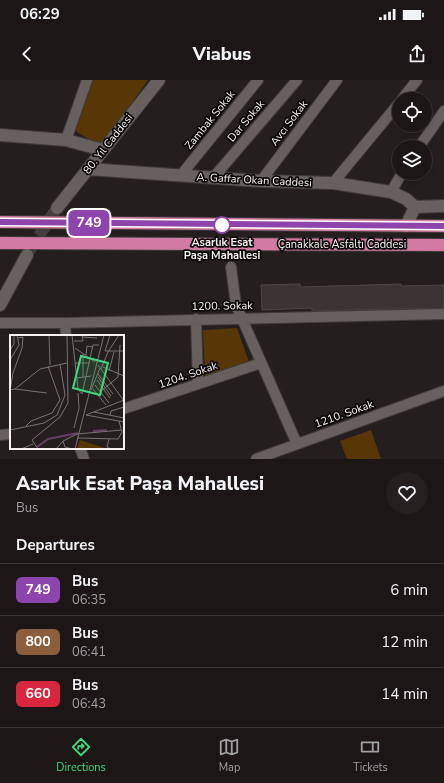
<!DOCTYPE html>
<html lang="en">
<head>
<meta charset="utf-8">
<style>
  :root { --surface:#1c1616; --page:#251f1f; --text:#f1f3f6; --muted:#a09fa1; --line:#3a3535; --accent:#40d77c }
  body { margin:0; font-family:"Nunito Sans",sans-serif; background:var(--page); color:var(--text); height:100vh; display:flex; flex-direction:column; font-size:15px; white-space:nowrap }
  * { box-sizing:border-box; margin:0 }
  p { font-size:13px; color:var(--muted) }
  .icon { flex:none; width:22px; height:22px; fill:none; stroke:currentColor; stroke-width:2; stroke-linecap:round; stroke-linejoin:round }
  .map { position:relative; height:379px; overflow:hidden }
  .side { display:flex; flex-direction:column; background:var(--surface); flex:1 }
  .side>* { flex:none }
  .badge { padding:0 8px; border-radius:6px; font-size:14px; line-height:26px }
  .buttons { position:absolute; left:392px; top:12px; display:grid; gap:8px }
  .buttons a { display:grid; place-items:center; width:40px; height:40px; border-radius:50%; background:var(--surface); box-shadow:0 2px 6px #0003,0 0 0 1px var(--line); font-size:20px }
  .map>.badge { position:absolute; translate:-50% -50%; box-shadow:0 0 0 2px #fff }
  h2 { padding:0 16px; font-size:15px; line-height:36px }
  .round { display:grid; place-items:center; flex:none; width:42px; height:42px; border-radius:21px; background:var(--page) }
  .summary { display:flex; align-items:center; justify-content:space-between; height:68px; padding:0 16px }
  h1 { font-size:19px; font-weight:800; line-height:30px }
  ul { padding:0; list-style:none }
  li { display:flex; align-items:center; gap:12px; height:52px; padding:0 16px; border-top:1px solid var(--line) }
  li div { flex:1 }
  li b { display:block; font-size:15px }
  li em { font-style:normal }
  li .badge { min-width:44px; font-weight:700; text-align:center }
  .status { display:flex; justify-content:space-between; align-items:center; height:28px; padding:0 20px; background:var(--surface); direction:ltr }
  .status svg { height:11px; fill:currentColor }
  header { display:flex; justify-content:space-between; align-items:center; height:52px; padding:0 16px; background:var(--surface); font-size:18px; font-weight:800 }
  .tab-bar { display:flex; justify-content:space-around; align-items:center; height:56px; border-top:1px solid var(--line); background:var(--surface); font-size:11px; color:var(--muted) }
  .tab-bar a { display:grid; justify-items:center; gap:2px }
  .tab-bar .on { color:var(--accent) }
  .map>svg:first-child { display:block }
</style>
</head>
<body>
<div class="status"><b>06:29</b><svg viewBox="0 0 49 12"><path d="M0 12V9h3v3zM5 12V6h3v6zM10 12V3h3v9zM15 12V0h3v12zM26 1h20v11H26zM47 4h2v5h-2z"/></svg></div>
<header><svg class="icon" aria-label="back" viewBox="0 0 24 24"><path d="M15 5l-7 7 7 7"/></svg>Viabus<svg class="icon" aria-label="share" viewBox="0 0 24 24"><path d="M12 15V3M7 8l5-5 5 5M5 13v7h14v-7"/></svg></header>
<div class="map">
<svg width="444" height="379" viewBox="0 0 444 379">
  <rect width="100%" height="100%" fill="#251e1e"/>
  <path fill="#563705" d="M 87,0 L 148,0 L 101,67 L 77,52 L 74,44 Z
    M 237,248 L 249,282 L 205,297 L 203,250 Z
    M 371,350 L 381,379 L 347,379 L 340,361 Z"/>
  <path fill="#3b3432" stroke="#4d4744" d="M 300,204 L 300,207 L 401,204 L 401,206 L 444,205 L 444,228 L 312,231 L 312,228 L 262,230 L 261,205 Z"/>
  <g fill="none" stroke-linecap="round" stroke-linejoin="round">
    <path stroke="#443e3e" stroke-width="12" stroke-dasharray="12 6" stroke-linecap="butt" d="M 29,171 L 57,128"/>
    <defs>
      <path id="minor" d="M 402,19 L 417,0
        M 66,60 L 87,0
        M 419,67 L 444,31
        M 181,95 L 258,0
        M 213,98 L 297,0
        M 261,101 L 337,0
        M 333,103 L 399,23
        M 391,112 L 402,93
        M 231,187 L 236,225 L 297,364
        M 196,239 L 198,304
        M 0,243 L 65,243 L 444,234
        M 65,243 L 66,256
        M 123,329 L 261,283
        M 0,355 L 11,354
        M 80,368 L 84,379
        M 256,379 L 444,311"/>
      <path id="tertiary" d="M 0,55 L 66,60 L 103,70
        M 88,89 L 261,101 L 333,103 L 391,112 L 406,119 L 415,127 L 406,146
        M 415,127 L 444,126
        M 57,128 L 159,0
        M 0,225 L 27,175"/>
      <path id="trunk" d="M 0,142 L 444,146
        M 0,163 L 444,165"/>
    </defs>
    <use href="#minor" stroke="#413b3b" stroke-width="12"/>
    <use href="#tertiary" stroke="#413b3b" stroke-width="14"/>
    <use href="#trunk" stroke="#413b3b" stroke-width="14"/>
    <use href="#minor" stroke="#67605f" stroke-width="10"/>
    <use href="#tertiary" stroke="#67605f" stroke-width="12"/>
    <use href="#trunk" stroke="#d27aa2" stroke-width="12"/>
  </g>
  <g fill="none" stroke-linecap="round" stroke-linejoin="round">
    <defs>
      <path id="line" d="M 0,142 L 444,146"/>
    </defs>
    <use href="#line" stroke="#fff" stroke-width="9"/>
    <use href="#line" stroke="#8e44ad" stroke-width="6"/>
  </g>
  <circle fill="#fff" stroke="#8e44ad" stroke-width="2" cx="222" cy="145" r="8"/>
  <g text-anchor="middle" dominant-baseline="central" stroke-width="3.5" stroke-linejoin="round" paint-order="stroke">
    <g font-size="11" fill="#f7f2f2" stroke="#0c0909">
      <text transform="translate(210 40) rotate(-51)">Zambak Sokak</text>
      <text transform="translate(246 41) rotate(-50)">Dar Sokak</text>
      <text transform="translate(289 43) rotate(-53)">Avcı Sokak</text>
      <text transform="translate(108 64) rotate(-52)">80. Yıl Caddesi</text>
      <text transform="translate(254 100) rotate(3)">A. Gaffar Okan Caddesi</text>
      <text x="342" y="164">Çanakkale Asfaltı Caddesi</text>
      <text transform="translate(222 226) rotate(-1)">1200. Sokak</text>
      <text transform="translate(188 295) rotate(-19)">1204. Sokak</text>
      <text transform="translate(344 334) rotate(-20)">1210. Sokak</text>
    </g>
    <g font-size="11" font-weight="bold" fill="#f7f2f2" stroke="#0c0909">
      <text x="222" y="162">Asarlık Esat<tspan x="222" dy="13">Paşa Mahallesi</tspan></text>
    </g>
  </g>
  <g transform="translate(10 255)">
    <rect width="114" height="114" fill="#251e1e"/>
    <path d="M 70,105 L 98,114 L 67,114 Z" fill="#563705"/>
    <path fill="none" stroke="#653e66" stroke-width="2" d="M 83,96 L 97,95M 27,112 L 38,104 L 68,98"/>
    <path fill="none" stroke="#797373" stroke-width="1" d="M 39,0 L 40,30M 62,0 L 68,54 L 72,59M 100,0 L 95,16 L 114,16M 0,2 L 1,14M 72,2 L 87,3M 64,6 L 73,6 L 72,0M 65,13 L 85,27M 0,15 L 4,9 L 4,0M 73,19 L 73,42M 76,20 L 77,11 L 83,12M 0,25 L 9,10 L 7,0M 65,28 L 80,28M 88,30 L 114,66M 93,32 L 114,41M 91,34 L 98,17 L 109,0M 99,36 L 104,17M 88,39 L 103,59M 88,42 L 101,61M 67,43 L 81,41M 87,45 L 100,63M 85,50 L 99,68M 5,54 L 37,58M 83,54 L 96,70M 0,55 L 5,54 L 30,34 L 57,28M 81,55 L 90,33M 0,56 L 3,38 L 12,13 L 13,2 L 8,3M 90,57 L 108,42 L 110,10M 72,59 L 83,10 L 89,10M 84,77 L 114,83M 76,80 L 114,65M 76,80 L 114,87M 100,80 L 101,76 L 114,72M 16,91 L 21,86 L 42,78 L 50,65 L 38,31M 64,93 L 69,73 L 68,58M 0,95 L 34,88 L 47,80 L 55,60 L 50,29M 68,103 L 108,104 L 112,97 L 109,86M 99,104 L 97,112 L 101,114M 53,106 L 55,112 L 62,114M 11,114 L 23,109M 28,114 L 22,105 L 50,82 L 58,68 L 57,0M 46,114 L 53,106 L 67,99 L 112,95M 65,114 L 94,0"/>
    <path fill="#40d77c" fill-opacity="0.15" stroke="#40d77c" stroke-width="2" d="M 71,21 L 98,28 L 90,60 L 63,53 Z"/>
    <rect width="114" height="114" fill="none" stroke="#f7f2f2" stroke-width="2"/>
  </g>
</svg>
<div class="buttons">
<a><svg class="icon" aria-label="locate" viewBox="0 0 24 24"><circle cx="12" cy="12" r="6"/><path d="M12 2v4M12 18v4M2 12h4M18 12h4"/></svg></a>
<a><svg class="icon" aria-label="layers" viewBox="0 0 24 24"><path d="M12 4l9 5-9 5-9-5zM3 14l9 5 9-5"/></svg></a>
</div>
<b class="badge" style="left:89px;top:143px;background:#8e44ad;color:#fff">749</b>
</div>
<section class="side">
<div class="summary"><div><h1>Asarlık Esat Paşa Mahallesi</h1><p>Bus</p></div><a class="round"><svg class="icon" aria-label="heart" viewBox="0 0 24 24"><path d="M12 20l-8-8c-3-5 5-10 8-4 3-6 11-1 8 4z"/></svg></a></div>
<h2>Departures</h2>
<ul>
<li><span class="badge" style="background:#8e44ad;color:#fff">749</span><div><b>Bus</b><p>06:35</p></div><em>6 min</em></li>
<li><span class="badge" style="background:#8b5e3c;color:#fff">800</span><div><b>Bus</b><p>06:41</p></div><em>12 min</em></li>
<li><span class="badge" style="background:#d7263d;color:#fff">660</span><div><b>Bus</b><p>06:43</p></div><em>14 min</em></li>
</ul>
</section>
<nav class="tab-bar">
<a class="on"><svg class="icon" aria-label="directions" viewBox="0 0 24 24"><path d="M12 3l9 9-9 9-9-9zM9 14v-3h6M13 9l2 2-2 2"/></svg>Directions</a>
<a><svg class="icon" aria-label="map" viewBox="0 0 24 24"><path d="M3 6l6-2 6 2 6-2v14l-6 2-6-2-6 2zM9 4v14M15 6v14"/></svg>Map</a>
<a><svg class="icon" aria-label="tickets" viewBox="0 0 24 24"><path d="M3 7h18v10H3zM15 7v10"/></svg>Tickets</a>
</nav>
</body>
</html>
